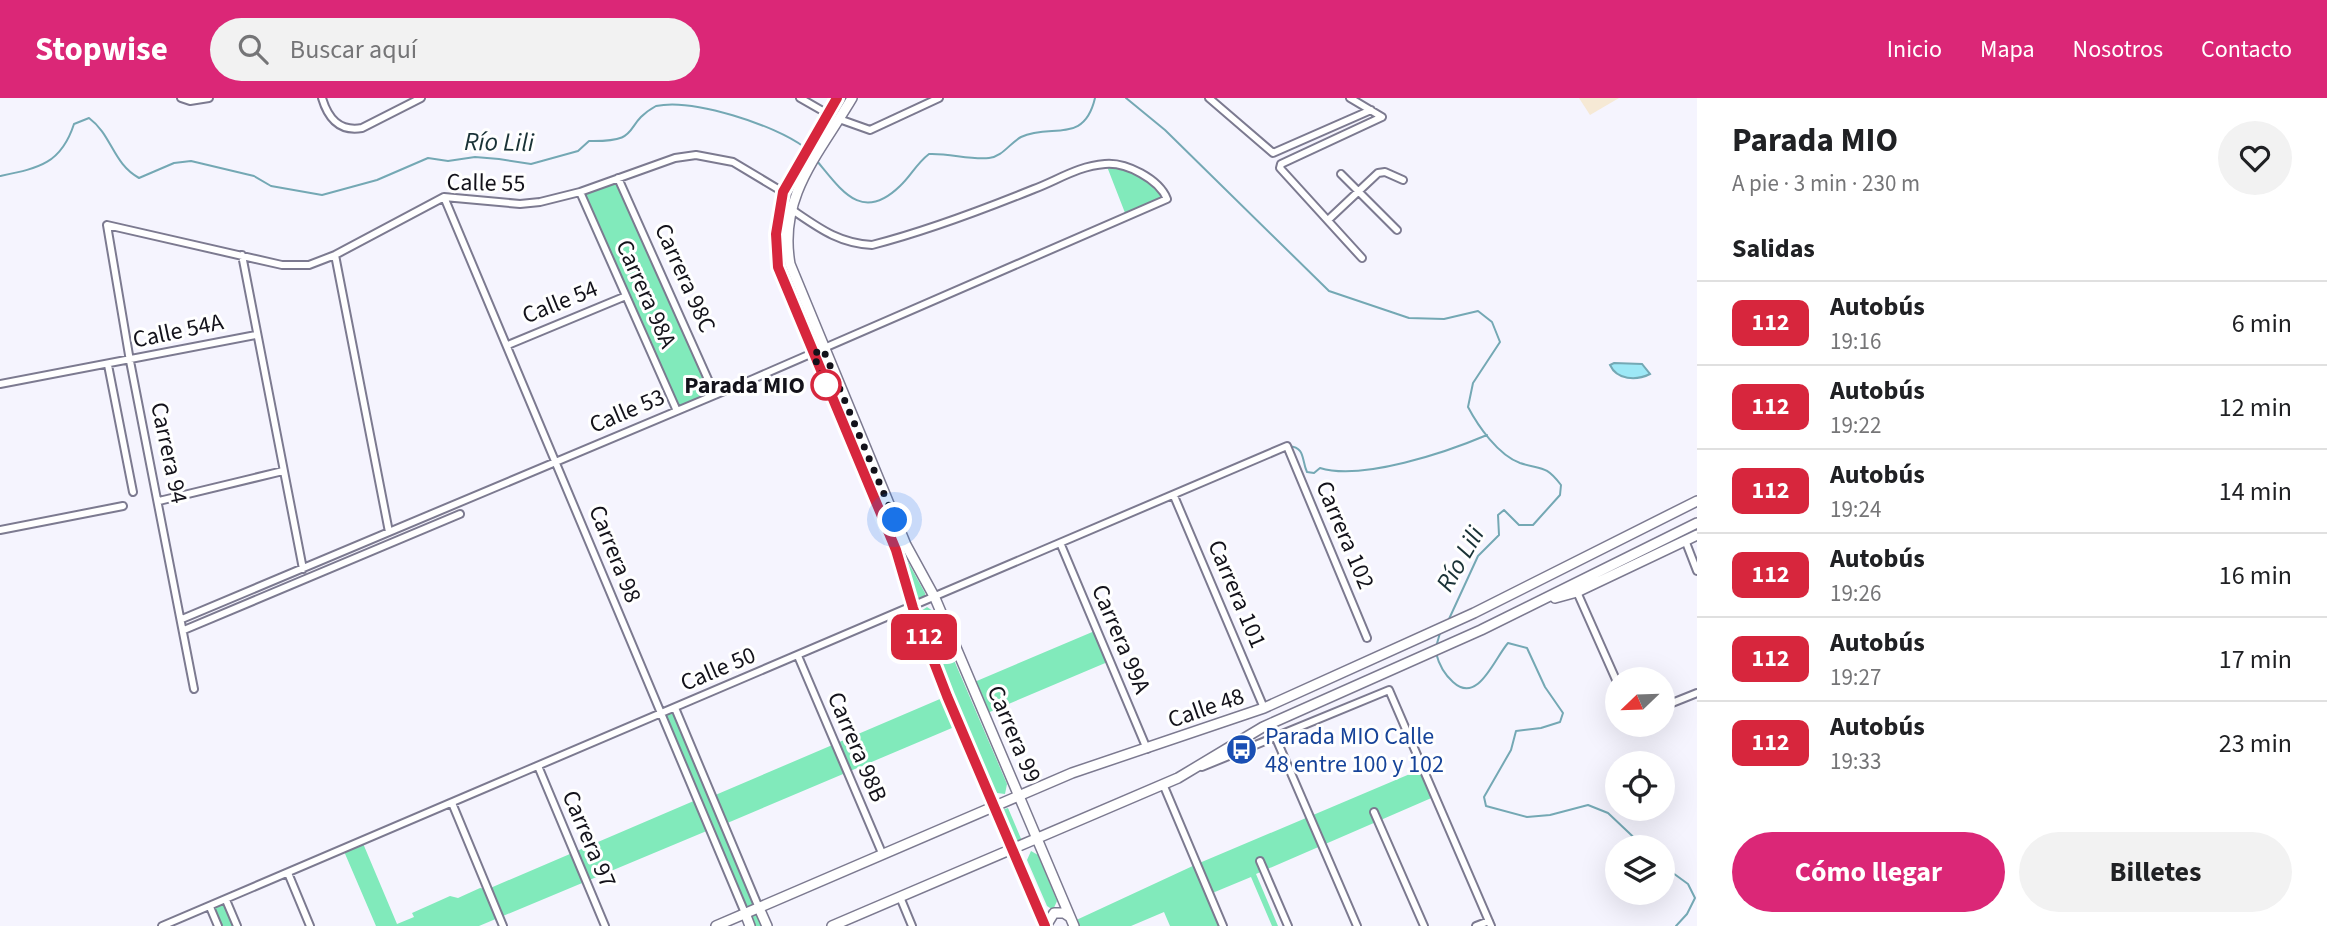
<!DOCTYPE html>
<html lang="es">
<head>
<meta charset="utf-8">
<style>
  :root { --surface:#fff; --page:#f2f2f2; --text:#202124; --muted:#757577; --line:#e0e0e0; --accent:#db2777 }
  body { margin:0; font-family:"Source Sans 3",sans-serif; background:var(--page); color:var(--text); height:100vh; display:flex; flex-direction:column; font-size:26px; white-space:nowrap }
  * { box-sizing:border-box; margin:0 }
  p { font-size:23px; color:var(--muted) }
  .icon { flex:none; width:38px; height:38px; fill:none; stroke:currentColor; stroke-width:2; stroke-linecap:round; stroke-linejoin:round }
  .map { position:relative; flex:1; overflow:hidden }
  .side { display:flex; flex-direction:column; background:var(--surface); width:630px }
  .side>* { flex:none }
  .badge { padding:0 14px; border-radius:10px; font-size:24px; line-height:46px }
  .needle { width:46px; rotate:247deg }
  .buttons { position:absolute; left:1605px; top:569px; display:grid; gap:14px }
  .buttons a { display:grid; place-items:center; width:70px; height:70px; border-radius:50%; background:var(--surface); box-shadow:0 7px 28px #0002; font-size:35px }
  .you { position:absolute; width:35px; height:35px; margin:-18px; border:5px solid #fff; border-radius:50%; background:#1a73e8; box-shadow:0 0 0 10px #1a73e833 }
  .map>.badge { position:absolute; translate:-50% -50%; box-shadow:0 0 0 4px #fff }
  h2 { padding:0 35px; font-size:26px; line-height:63px }
  .round { display:grid; place-items:center; flex:none; width:74px; height:74px; border-radius:37px; background:var(--page) }
  .headline { display:flex; align-items:center; justify-content:space-between; height:119px; padding:0 35px }
  h1 { font-size:33px; font-weight:700; line-height:52px }
  .primary-button { display:flex; gap:14px; margin-top:auto; padding:14px 35px }
  .primary-button a { flex:1; height:80px; border-radius:42px; background:var(--accent); color:#fff; font-size:28px; font-weight:700; line-height:80px; text-align:center }
  .primary-button a+a { background:var(--page); color:var(--text) }
  ul { padding:0; list-style:none }
  li { display:flex; align-items:center; gap:21px; height:84px; padding:0 35px; border-top:2px solid var(--line) }
  li div { flex:1 }
  li b { display:block; font-size:26px }
  li em { font-style:normal }
  li .badge { min-width:77px; font-weight:700; text-align:center }
  header { display:flex; align-items:center; gap:42px; box-sizing:border-box; height:98px; padding:0 35px; background:var(--accent); color:#fff }
  header strong { font-size:33px }
  nav { display:flex; gap:38px; margin-inline-start:auto; font-size:24px }
  .search { width:490px; height:63px; background:var(--page); display:flex; align-items:center; gap:18px; box-sizing:border-box; padding:0 24px; border-radius:38px; color:var(--muted); font-size:26px }
  main { display:flex; flex:1; min-height:0 }
  .map>svg:first-child { display:block }
</style>
</head>
<body>
<header>
<strong>Stopwise</strong>
<div class="search"><svg class="icon" aria-label="search" viewBox="0 0 24 24"><circle cx="10" cy="10" r="6"/><path d="M15 15l6 6"/></svg>Buscar aquí</div>
<nav><a>Inicio</a><a>Mapa</a><a>Nosotros</a><a>Contacto</a></nav>
</header>
<main>
<div class="map">
<svg width="1697" height="828" viewBox="0 0 1697 828">
  <rect width="100%" height="100%" fill="#f5f4fe"/>
  <path fill="#f6e9d5" d="M 1579,0 L 1619,0 L 1590,17 Z"/>
  <path fill="#81eabb" d="M 1106,66 L 1145,78 L 1166,98 L 1127,120 Z
    M 618,80 L 715,297 L 677,313 L 580,94 Z
    M 902,453 L 925,495 L 925,500 L 915,501 Z
    M 927,509 L 933,513 L 1007,686 L 1005,696 L 997,695 L 994,690 L 921,519 L 921,513 Z
    M 1097,532 L 1110,563 L 985,616 L 972,585 Z
    M 947,598 L 959,627 L 725,726 L 767,828 L 750,828 L 709,732 L 479,828 L 376,828 L 343,751 L 362,743 L 397,826 L 414,819 L 412,815 L 450,798 L 458,800 L 480,790 L 488,791 L 696,702 L 660,616 L 675,610 L 713,698 Z
    M 1424,670 L 1436,698 L 1256,776 L 1278,828 L 1272,828 L 1251,779 L 1210,796 L 1223,828 L 1170,828 L 1164,814 L 1131,828 L 1074,828 L 1072,824 L 1197,766 Z
    M 1008,710 L 1022,743 L 1016,746 L 1002,712 Z
    M 1031,753 L 1038,757 L 1057,803 L 1053,812 L 1047,808 L 1027,762 Z
    M 226,802 L 237,828 L 218,828 L 210,809 Z"/>
  <path fill="#9de8f6" stroke="#74a8b4" stroke-width="2" d="M 1614,265 L 1642,266 L 1650,276 C 1636,283 1617,282 1610,267 Z"/>
  <g fill="none" stroke-linecap="round" stroke-linejoin="round">
    <path stroke="#74a8b4" stroke-width="2" d="M 1126,0 L 1165,32 L 1329,193 L 1409,220 L 1444,221 L 1478,213 L 1492,224 L 1500,244 L 1473,285 L 1468,309 C 1478,328 1498,357 1520,365 C 1541,372 1545,366 1561,387 L 1560,397 L 1533,427 L 1519,427 L 1504,412 L 1498,417 L 1499,437 L 1478,458 L 1449,521
      M 817,63 C 842,93 862,125 900,88 C 911,78 916,66 929,56 C 949,55 970,62 989,60 C 1002,59 1010,45 1021,39 C 1052,25 1084,47 1095,0
      M 0,78 C 39,70 61,66 74,26 L 89,20 C 112,37 113,66 139,80 L 174,65 L 191,63 L 254,78 L 271,88 L 322,97 L 377,82 L 428,60 L 448,63 L 475,59 L 499,61 L 531,66 L 578,53 L 589,43 C 645,44 620,28 656,8 C 692,0 775,27 804,49
      M 1289,348 C 1306,350 1301,361 1307,374 L 1314,375 L 1320,370 C 1362,383 1447,354 1487,337
      M 1436,549 L 1440,535
      M 1436,555 C 1439,567 1444,576 1453,584 C 1478,607 1494,561 1508,545 L 1527,550 L 1545,589 L 1563,615 L 1560,624 L 1541,630 L 1516,633 L 1511,652 L 1484,699 L 1486,708 L 1527,719 L 1550,717 L 1588,707 L 1608,715 L 1644,749
      M 1662,767 L 1688,786 L 1695,800 L 1687,816 L 1676,828"/>
    <defs>
      <path id="street" d="M 181,0 L 190,3 L 209,0
        M 322,0 C 328,20 339,34 362,30 L 421,0
        M 800,0 L 828,16
        M 1209,0 L 1273,55 L 1371,12
        M 1350,0 L 1382,19
        M 839,21 L 870,32 L 939,0
        M 1341,76 L 1397,132
        M 618,80 L 715,297
        M 580,94 L 677,313
        M 444,99 L 745,815
        M 1328,122 L 1378,75 L 1385,74 L 1403,82
        M 242,157 L 303,471
        M 335,157 L 389,434
        M 1362,160 L 1280,70 L 1281,66 L 1382,19
        M 508,247 L 626,198
        M 108,267 L 133,394
        M 0,286 L 256,237
        M 1174,398 L 1264,610
        M 159,403 L 283,373
        M 0,432 L 123,408
        M 1685,442 L 1697,473
        M 1061,447 L 1147,651
        M 1577,494 L 1617,584
        M 182,521 L 753,281 L 1167,101 C 1159,81 1126,64 1105,66 C 1078,68 1058,82 1034,91 C 982,112 927,133 872,147 C 838,145 819,130 791,111
        M 184,532 L 460,416
        M 798,558 L 882,755
        M 194,591 L 130,263 L 107,127 L 282,167 L 309,167 L 335,157 L 444,99 L 520,106 L 540,104 L 580,94 L 675,60 L 696,57 L 733,64 L 783,94
        M 1662,609 L 1697,595
        M 675,610 L 759,810
        M 1275,638 L 1357,828
        M 538,668 L 605,828
        M 1202,669 L 1389,592 L 1491,828
        M 1163,686 L 1223,828
        M 452,705 L 503,828
        M 1374,714 L 1424,828
        M 1260,763 L 1288,828
        M 288,775 L 310,828
        M 900,799 L 912,828
        M 226,802 L 237,828
        M 210,809 L 218,828
        M 162,828 L 1287,348 L 1367,540
        M 1476,828 L 1489,823"/>
      <path id="secondary" d="M 837,0 C 805,55 767,102 778,169 L 896,452 L 913,510 L 947,598 L 1045,828
        M 852,0 C 819,56 778,98 790,166 L 906,447 L 935,500 L 1074,828
        M 1555,500 L 1577,494 L 1697,437
        M 759,810 L 767,828
        M 745,815 L 750,828
        M 716,828 L 1072,675 L 1264,610 L 1474,515 L 1697,403
        M 832,828 L 1178,680 L 1263,629 L 1481,532 L 1697,425
        M 1046,828 L 1054,815 L 1064,815 L 1070,819"/>
    </defs>
    <use href="#street" stroke="#7c7a90" stroke-width="10"/>
    <use href="#secondary" stroke="#7c7a90" stroke-width="12"/>
    <use href="#street" stroke="#fff" stroke-width="6"/>
    <use href="#secondary" stroke="#fff" stroke-width="9"/>
  </g>
  <g fill="none" stroke-linecap="round" stroke-linejoin="round">
    <defs>
      <path id="line" d="M 837,0 L 783,94 L 776,136 L 778,169 L 896,452 L 913,510 L 947,598 L 1045,828"/>
    </defs>
    <use href="#line" stroke="#fff" stroke-width="16"/>
    <use href="#line" stroke="#d7263d" stroke-width="10"/>
    <path stroke="#13121a" stroke-width="7" stroke-dasharray="0 12.6" d="M 826,287 L 813,256 L 823,251 L 895,422"/>
  </g>
  <defs>
    <symbol id="bus-disc" viewBox="-11 -11 22 22"><circle r="9.5" fill="#1a4fb4" stroke="#fff"/><path d="M-5-6H5V4H4V6H2V4H-2V6H-4V4H-5ZM-3.5-4V0h7V-4ZM-3.5 1.2v1.5H-2V1.2ZM2 1.2v1.5H3.5V1.2Z" fill="#fff"/></symbol>
  </defs>
  <g fill-rule="evenodd">
    <use href="#bus-disc" x="1224" y="634" width="35" height="35"/>
  </g>
  <circle fill="#fff" stroke="#d7263d" stroke-width="3.5" cx="826" cy="287" r="14"/>
  <g text-anchor="middle" dominant-baseline="central" stroke-width="6" stroke-linejoin="round" paint-order="stroke">
    <g font-size="24" fill="#13121a" stroke="#fff">
      <text transform="translate(486 85) rotate(1)">Calle 55</text>
      <text transform="translate(685 180) rotate(66)">Carrera 98C</text>
      <text transform="translate(646 196) rotate(66)">Carrera 98A</text>
      <text transform="translate(560 204) rotate(-22)">Calle 54</text>
      <text transform="translate(178 233) rotate(-12)">Calle 54A</text>
      <text transform="translate(627 313) rotate(-23)">Calle 53</text>
      <text transform="translate(169 355) rotate(78)">Carrera 94</text>
      <text transform="translate(1345 437) rotate(67)">Carrera 102</text>
      <text transform="translate(615 456) rotate(68)">Carrera 98</text>
      <text transform="translate(1237 496) rotate(67)">Carrera 101</text>
      <text transform="translate(1121 541) rotate(67)">Carrera 99A</text>
      <text transform="translate(718 571) rotate(-23)">Calle 50</text>
      <text transform="translate(1206 610) rotate(-19)">Calle 48</text>
      <text transform="translate(1014 636) rotate(67)">Carrera 99</text>
      <text transform="translate(857 649) rotate(67)">Carrera 98B</text>
      <text transform="translate(589 741) rotate(67)">Carrera 97</text>
    </g>
    <g font-size="24" font-weight="bold" fill="#13121a" stroke="#fff" text-anchor="end">
      <text x="805" y="287">Parada MIO</text>
    </g>
    <g font-size="24" fill="#164399" stroke="#fff" text-anchor="start">
      <text x="1265" y="638">Parada MIO Calle<tspan x="1265" dy="28">48 entre 100 y 102</tspan></text>
    </g>
    <g font-size="26" font-style="italic" fill="#193236" stroke="#fff">
      <text transform="translate(499 44) rotate(1)">Río Lili</text>
      <text transform="translate(1460 461) rotate(-60)">Río Lili</text>
    </g>
  </g>
</svg>
<div class="buttons">
<a><svg class="needle" viewBox="-14 -14 28 28"><path d="M0-13l5 13h-10z" fill="#e53935"/><path d="M0 13l5-13h-10z" fill="#757577"/></svg></a>
<a><svg class="icon" aria-label="locate" viewBox="0 0 24 24"><circle cx="12" cy="12" r="6"/><path d="M12 2v4M12 18v4M2 12h4M18 12h4"/></svg></a>
<a><svg class="icon" aria-label="layers" viewBox="0 0 24 24"><path d="M12 4l9 5-9 5-9-5zM3 14l9 5 9-5"/></svg></a>
</div>
<div class="you" style="left:895px;top:422px"></div>
<b class="badge" style="left:924px;top:539px;background:#d7263d;color:#fff">112</b>
</div>
<section class="side">
<div class="headline"><div><h1>Parada MIO</h1><p>A pie · 3 min · 230 m</p></div><a class="round"><svg class="icon" aria-label="heart" viewBox="0 0 24 24"><path d="M12 20l-8-8c-3-5 5-10 8-4 3-6 11-1 8 4z"/></svg></a></div>
<h2>Salidas</h2>
<ul>
<li><span class="badge" style="background:#d7263d;color:#fff">112</span><div><b>Autobús</b><p>19:16</p></div><em>6 min</em></li>
<li><span class="badge" style="background:#d7263d;color:#fff">112</span><div><b>Autobús</b><p>19:22</p></div><em>12 min</em></li>
<li><span class="badge" style="background:#d7263d;color:#fff">112</span><div><b>Autobús</b><p>19:24</p></div><em>14 min</em></li>
<li><span class="badge" style="background:#d7263d;color:#fff">112</span><div><b>Autobús</b><p>19:26</p></div><em>16 min</em></li>
<li><span class="badge" style="background:#d7263d;color:#fff">112</span><div><b>Autobús</b><p>19:27</p></div><em>17 min</em></li>
<li><span class="badge" style="background:#d7263d;color:#fff">112</span><div><b>Autobús</b><p>19:33</p></div><em>23 min</em></li>
</ul>
<div class="primary-button"><a>Cómo llegar</a><a>Billetes</a></div>
</section>
</main>
</body>
</html>
